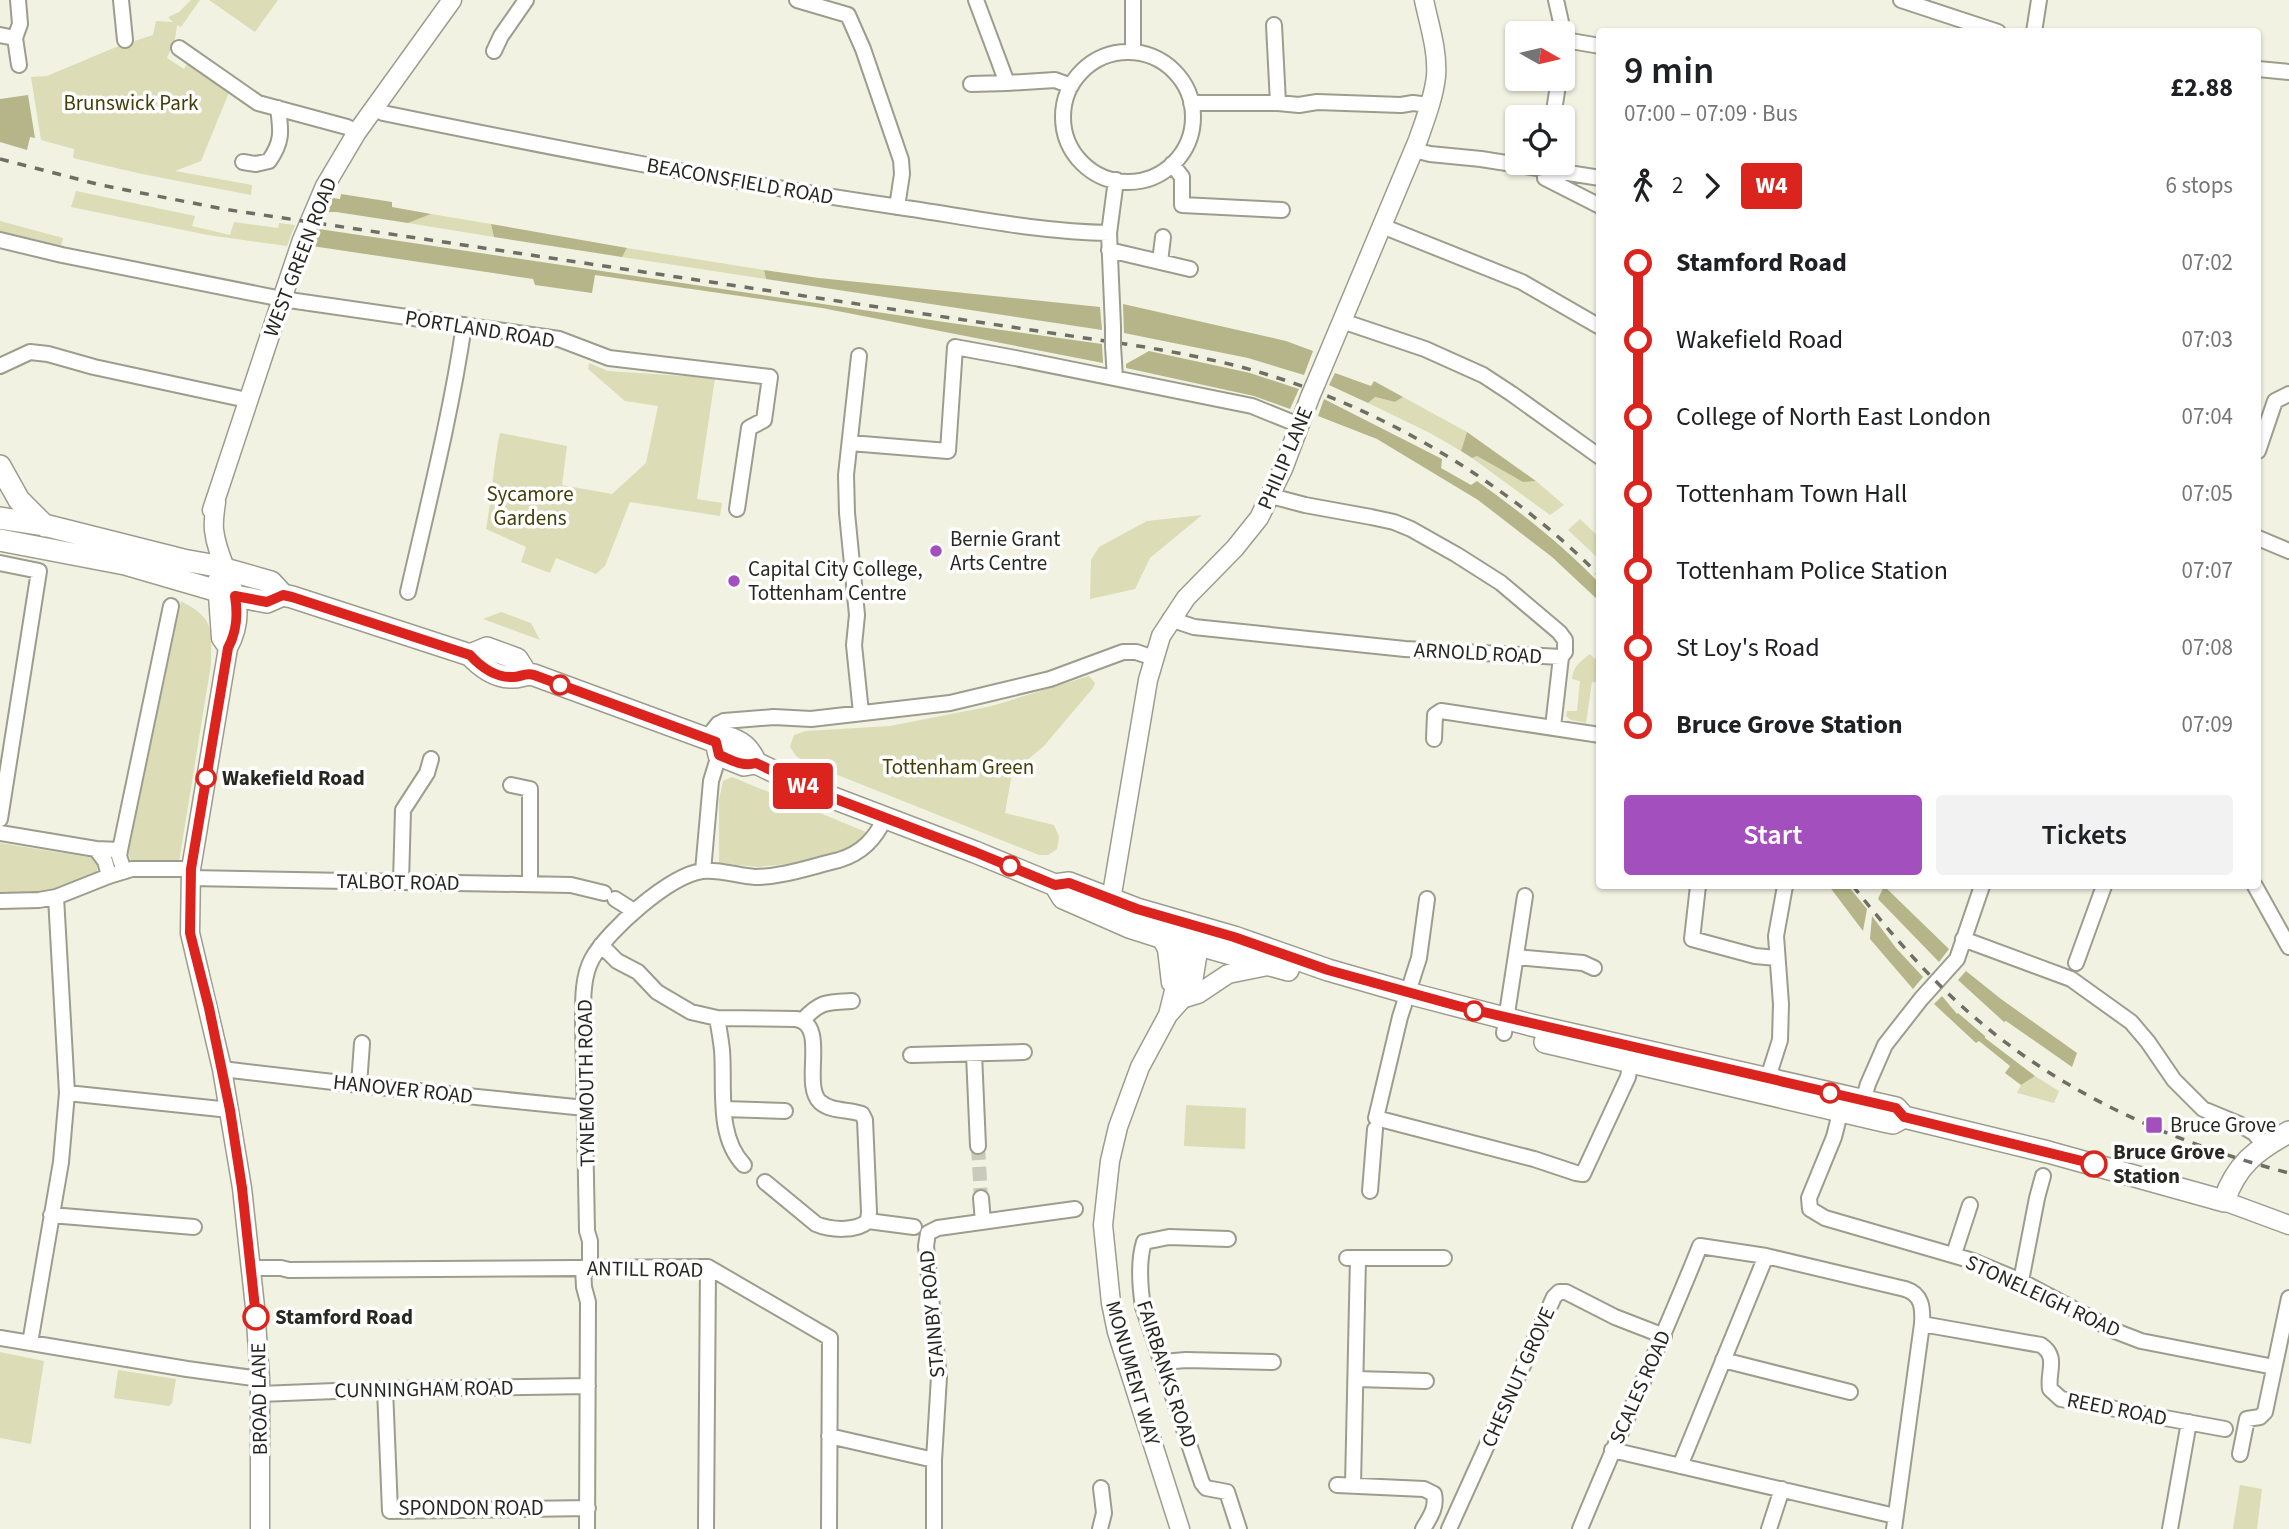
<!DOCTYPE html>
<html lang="en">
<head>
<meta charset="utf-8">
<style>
  :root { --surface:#fff; --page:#f2f2f2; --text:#202124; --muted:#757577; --accent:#a34fbe }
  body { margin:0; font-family:"Source Sans 3",sans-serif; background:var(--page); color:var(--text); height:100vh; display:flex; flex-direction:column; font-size:26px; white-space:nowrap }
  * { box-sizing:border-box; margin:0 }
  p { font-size:23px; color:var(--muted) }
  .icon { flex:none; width:38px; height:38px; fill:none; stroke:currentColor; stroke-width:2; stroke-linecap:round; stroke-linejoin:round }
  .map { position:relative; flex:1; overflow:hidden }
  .panel { position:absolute; left:1596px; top:28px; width:665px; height:861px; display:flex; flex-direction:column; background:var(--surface); border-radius:7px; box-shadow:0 2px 5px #0004 }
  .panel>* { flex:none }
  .badge { padding:0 14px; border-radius:5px; font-size:24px; line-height:46px }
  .needle { width:46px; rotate:98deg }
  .tools { position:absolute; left:1505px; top:21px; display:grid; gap:14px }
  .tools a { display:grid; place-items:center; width:70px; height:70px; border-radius:7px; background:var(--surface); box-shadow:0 2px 5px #0004; font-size:35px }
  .map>.badge { position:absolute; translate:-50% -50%; box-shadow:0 0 0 4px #fff }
  .legs { display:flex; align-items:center; gap:10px; height:77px; padding:0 28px; font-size:23px }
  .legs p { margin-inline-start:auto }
  .summary { display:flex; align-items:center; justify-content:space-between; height:119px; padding:0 28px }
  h1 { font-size:38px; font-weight:600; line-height:52px }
  .action { display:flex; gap:14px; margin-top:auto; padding:14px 28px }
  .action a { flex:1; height:80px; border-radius:7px; background:var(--accent); color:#fff; font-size:28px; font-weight:600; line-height:80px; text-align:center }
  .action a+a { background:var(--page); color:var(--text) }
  ul { padding:0 28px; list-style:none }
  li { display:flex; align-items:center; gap:24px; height:77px; font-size:26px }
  li i { display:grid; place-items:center; width:10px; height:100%; margin:0 9px; background:currentColor }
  li i::after { content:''; width:18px; height:18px; margin:-9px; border:5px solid; border-radius:50%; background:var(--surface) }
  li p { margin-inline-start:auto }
  li:first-child i { background:linear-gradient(#0000 50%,currentColor 0) }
  li:last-child i { background:linear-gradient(currentColor 50%,#0000 0) }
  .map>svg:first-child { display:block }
</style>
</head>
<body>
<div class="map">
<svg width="2289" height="1529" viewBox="0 0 2289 1529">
  <rect width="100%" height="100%" fill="#f2f2e2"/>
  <path fill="#dcdcb6" d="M 191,0 L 200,0 L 181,27 L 177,25 L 175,39 L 167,58 L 184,69 L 189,61 L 230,90 L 201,161 L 175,171 L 252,185 L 251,195 L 142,174 L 73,158 L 74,149 L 41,140 L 31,77 L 47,76 L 116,47 L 153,35 L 156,21 L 173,22 L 168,17 L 179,12 Z
    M 209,0 L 278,0 L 255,32 Z
    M 76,191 L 195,216 L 192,226 L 230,235 L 234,222 L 278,228 L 279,223 L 295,225 L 287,246 L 208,235 L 71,207 Z
    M 431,214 L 491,224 L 494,237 L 408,223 Z
    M 0,221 L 63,238 L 61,246 L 0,232 Z
    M 627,248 L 764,270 L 766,279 L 622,257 Z
    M 589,363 L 608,371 L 715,378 L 697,499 L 722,503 L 720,516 L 630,502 L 605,566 L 596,574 L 556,558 L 550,573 L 521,562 L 526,547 L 486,529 C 492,497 493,465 500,433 L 567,446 L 562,485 L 612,494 L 646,463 L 658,406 L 625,401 L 588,369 Z
    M 1374,397 L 1395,402 L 1403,397 L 1467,432 L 1461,451 L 1430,433 L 1368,403 Z
    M 1477,456 L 1523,482 L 1536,481 L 1564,505 L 1550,515 L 1472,458 Z
    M 1202,515 L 1150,558 L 1135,589 L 1090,599 L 1091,560 L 1099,547 L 1147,521 Z
    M 1580,519 L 1599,537 L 1599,559 L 1568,530 Z
    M 181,601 C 215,619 211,628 211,664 L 179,862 L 131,860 L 128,854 Z
    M 501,612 L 531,623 L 540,640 L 483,619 Z
    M 1590,654 L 1595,659 L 1599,656 L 1599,683 L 1592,682 L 1586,723 L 1571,720 L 1566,716 L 1567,711 L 1577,711 L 1580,681 L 1572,679 C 1573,666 1580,662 1590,654 Z
    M 1089,676 L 1095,683 L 1093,688 L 1044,746 L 1012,773 L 1005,813 L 1054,825 L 1059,837 L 1057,849 L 1048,855 L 1039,855 L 805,762 L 796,756 L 790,747 L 794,735 L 806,731 L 890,726 L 992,706 Z
    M 732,777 L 866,832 L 858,847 L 846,853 L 806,862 L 758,867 L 719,863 L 719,800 L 723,781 Z
    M 0,843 L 94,858 L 97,862 L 97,873 L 88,878 L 40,895 L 0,894 Z
    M 2035,1076 L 2059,1091 L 2054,1103 L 2017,1093 L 2021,1085 Z
    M 1186,1105 L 1246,1108 L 1245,1149 L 1184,1146 Z
    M 0,1352 L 44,1361 L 31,1444 L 0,1438 Z
    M 118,1370 L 176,1379 L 172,1403 L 169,1406 L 114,1398 Z
    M 2240,1485 L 2262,1489 L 2257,1529 L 2233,1529 Z"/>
  <path fill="#b5b589" d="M 28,95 L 35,138 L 30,137 L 27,150 L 0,142 L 0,99 Z
    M 341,194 L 392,202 L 392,207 L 431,214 L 408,223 L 336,212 L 326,212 L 333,198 L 340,199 Z
    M 491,224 L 627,248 L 622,257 L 494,237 Z
    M 319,229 L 951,323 L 1102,344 L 1103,363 L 822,308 L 595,275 L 592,293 L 535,285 L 533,279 L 312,246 Z
    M 764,270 L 819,278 L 1100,307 L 1102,330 L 766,279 Z
    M 1123,304 L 1286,341 L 1313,351 L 1304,375 L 1248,358 L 1124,333 Z
    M 1149,351 L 1250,373 L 1299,389 L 1290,409 L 1254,396 L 1126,368 L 1126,364 Z
    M 1335,373 L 1371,386 L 1374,381 L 1403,397 L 1395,402 L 1375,397 L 1368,403 L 1329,385 Z
    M 1324,399 L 1442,459 L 1441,468 L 1471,485 L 1477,481 C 1520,512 1562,544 1599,583 L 1599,601 L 1552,557 L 1478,500 L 1377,439 L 1318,416 Z
    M 1467,432 L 1536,481 L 1523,482 L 1477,456 L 1472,458 L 1461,451 Z
    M 1829,886 L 1848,886 L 1867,909 L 1863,931 Z
    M 1884,886 L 1949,949 L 1939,962 L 1878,899 Z
    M 1872,916 L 1896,948 L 1923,977 L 1913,989 L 1870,939 Z
    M 1966,971 L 2001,999 L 2077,1053 L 2072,1067 L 2006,1021 L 2004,1022 L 1958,980 Z
    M 1942,996 L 1957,1014 L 1958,1013 L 1985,1036 L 1985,1038 L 2035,1076 L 2021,1085 L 2005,1073 L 2010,1066 L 1979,1041 L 1976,1043 L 1934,1004 Z"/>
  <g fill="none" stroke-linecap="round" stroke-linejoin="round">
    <path stroke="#cacabc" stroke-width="14" stroke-dasharray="14 7" stroke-linecap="butt" d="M 978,1146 L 981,1198"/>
    <defs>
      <path id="minor" d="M 18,0 L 20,24 L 15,38 L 19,65
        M 121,0 L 125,40
        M 797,0 L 848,15 L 863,49 L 901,160 L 902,174 L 897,207
        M 976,0 L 1007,83 L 1055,80 L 1071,86
        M 1556,0 L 1565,40 L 1563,55
        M 1901,0 L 1998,32
        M 1274,25 L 1278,103
        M 2034,32 L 2039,0
        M 0,35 L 15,38
        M 1565,40 L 1600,46
        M 179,48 L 258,103 L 347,127 L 357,132
        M 494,51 L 501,36 L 526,0
        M 1133,52 L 1133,0
        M1063 117a65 65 0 1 1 130 0a65 65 0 1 1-130 0Z
        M 2258,69 L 2289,72
        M 971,84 L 1007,83
        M 1191,103 L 1278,103 L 1299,105 L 1317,102 L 1401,105 L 1413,103 L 1429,105
        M 374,108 L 383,113 C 554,148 726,182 899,207 C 968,217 1039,232 1109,233
        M 1553,117 L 1559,79
        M 1414,150 L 1430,154 L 1481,159 L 1600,178
        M 243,162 L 256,164 L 269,161 C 283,141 281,131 278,108
        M 1172,164 L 1182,177 L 1182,205 L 1282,210
        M 1545,168 L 1545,178 L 1600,206
        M 1382,226 L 1522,282 L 1600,327
        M 0,240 L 62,255 L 282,299 L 559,339 L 609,358 L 770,377 L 764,420 L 749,428 L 737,509
        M 1109,250 L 1190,269
        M 1160,262 L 1163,237
        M 1342,321 L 1425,349 L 1483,375 L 1512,394 L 1600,457
        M 1113,327 L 1109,233 L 1116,180
        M 1113,346 L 1115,378
        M 859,356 L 846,475 L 847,513 L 857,615 L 854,645 L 861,713
        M 0,366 L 30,352 L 48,354 L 94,367 L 247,400
        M 850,443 L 948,451 L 955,347 L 1015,358 L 1252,406 L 1299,425
        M 2258,451 L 2275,401 L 2289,394
        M 1271,496 L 1305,505 L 1371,517 L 1394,522 L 1411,529 L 1457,555 L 1501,583 L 1559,632 L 1565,640 L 1565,652 L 1561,657 L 1553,727
        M 2258,538 L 2289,551
        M 0,563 L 39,571 L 0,819
        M 408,592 C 428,504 451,415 464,325
        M 1170,619 L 1194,627 L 1405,649 L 1561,657
        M 706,739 L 718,724 L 724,721 L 774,717 L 811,719 L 950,703 L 1050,679 L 1123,652 L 1136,652 L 1154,658
        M 1434,739 L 1435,715 L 1441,711 L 1600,735
        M 511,785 L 530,789 L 530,884
        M 0,833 L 96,849 L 120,850
        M 96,849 L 105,861 L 109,876
        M 124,871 L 119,856 L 120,850 L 171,606
        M 703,871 L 711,781 L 719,755
        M 190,878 L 571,885 L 604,893
        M 401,882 L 403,810 L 427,773 L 431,759
        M 1698,886 L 1692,939 L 1755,956 L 1777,958
        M 2255,886 L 2289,947
        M 615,899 L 634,911
        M 1427,899 L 1419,958 L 1400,1017 L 1376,1118 L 1534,1159 L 1576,1173 L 1583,1174 L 1628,1077 L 1632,1055
        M 0,901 L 39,900 L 56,897 L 109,876 L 132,869 L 191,869
        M 1963,939 L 2071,979 L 2131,1022 L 2148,1042 L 2174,1080 L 2203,1109 L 2239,1124 L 2254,1133 L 2265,1146
        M 601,945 L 617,961 L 638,972 L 657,992 L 691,1012 L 717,1018 L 796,1019 C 829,1024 801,1084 820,1102 C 832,1112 848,1109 862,1114 L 865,1120 L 869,1212 L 868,1221 C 856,1232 830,1230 816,1224 L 765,1182
        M 1516,957 L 1583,963 L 1594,968
        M 2076,963 L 2104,886
        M 717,1018 C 719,1029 721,1040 722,1050 C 725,1088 716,1136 744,1165
        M 803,1020 C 820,1001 828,1002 852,1001
        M 1504,1033 L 1525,896
        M 974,1054 L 978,1146
        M 911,1055 L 1024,1052
        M 222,1069 L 359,1085 L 585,1108
        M 359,1085 L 362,1043
        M 1765,1087 L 1780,1040 L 1781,1004 L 1776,936 L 1785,886
        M 67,1093 L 230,1110
        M 1842,1105 L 1834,1137 L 1809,1198 L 1810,1209 L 1825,1218 L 1973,1261 L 2021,1281 L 2115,1331 L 2141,1341 L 2274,1367
        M 1861,1108 L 1868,1084 L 1885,1045 L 1921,999 L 1957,959 L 1982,886
        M 724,1109 L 785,1111
        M 1370,1191 L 1375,1129
        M 981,1198 L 983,1222
        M 51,1215 L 194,1227
        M 868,1221 L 914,1227
        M 1228,1239 L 1169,1237 L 1144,1242 C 1138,1261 1140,1287 1143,1307 L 1202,1483 L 1206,1488 L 1227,1492 L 1239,1529
        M 1954,1254 L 1970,1205
        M 1347,1258 L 1444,1258
        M 590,1267 L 590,1241 L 587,1231 L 583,1022 C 583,1003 582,977 592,959 C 608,930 669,876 702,871 C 720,869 738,876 755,877 C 783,877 813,866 839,860 C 862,853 875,839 885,818
        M 251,1268 L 281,1268 L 289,1270 L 708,1267 L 830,1338 L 829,1529
        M 583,1268 L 584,1287 L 588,1302 L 587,1529
        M 2021,1281 L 2037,1198 L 2043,1176
        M 1922,1324 L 2041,1345 C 2059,1357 2047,1372 2050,1389 L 2061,1399 L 2225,1429
        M 0,1338 L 187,1369 L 260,1379
        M 30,1343 L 61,1162 L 67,1093 L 56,897
        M 1723,1360 L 1850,1392
        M 1163,1362 L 1186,1360 L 1273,1362
        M 1356,1379 L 1426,1381
        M 385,1389 L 390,1511 L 588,1508
        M 260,1394 L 385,1389 L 588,1386
        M 829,1436 L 934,1460
        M 1612,1450 L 1895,1516
        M 2240,1454 L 2247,1419 L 2260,1417 L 2265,1412 L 2289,1298
        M 1680,1466 L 1766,1256
        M 1337,1485 L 1424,1489 L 1434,1494 C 1437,1508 1430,1517 1423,1529
        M 1353,1485 L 1358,1258
        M 706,1529 L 708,1267
        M 934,1529 L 934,1460 L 939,1377 L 926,1246 L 928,1233 L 938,1228 L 1075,1209
        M 1100,1529 L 1104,1513 L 1101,1488
        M 1449,1529 L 1554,1297 L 1559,1292 L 1566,1292 L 1615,1317 L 1664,1336
        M 1580,1529 C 1619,1434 1662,1341 1700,1246 L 1766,1256 L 1905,1289 C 1922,1294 1923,1308 1922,1324 L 1894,1529
        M 1769,1529 L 1782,1489
        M 2170,1529 L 2189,1422"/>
      <path id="major" d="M 1316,383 L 1418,140 C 1425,120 1434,97 1436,76 C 1438,51 1429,24 1424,0
        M 216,502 C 215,511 213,521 214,530 C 219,574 254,600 228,648 L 191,869 L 190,933 L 222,1069 L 242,1188 L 255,1307 L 260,1379 L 260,1529
        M 212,510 L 282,299 L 302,240 L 325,186 L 357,132 L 452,0
        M 217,581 L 221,638 L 228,648
        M 1111,900 L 1148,680 L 1161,636 L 1186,598 L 1235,548 L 1259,518 L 1283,469 L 1310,397
        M 1161,938 L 1167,949 L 1171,983
        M 1185,998 L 1198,994 L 1228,974 L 1272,965
        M 1168,1015 L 1184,951 L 1193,932
        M 2224,1201 L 2289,1225
        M 1180,1529 L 1117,1332 L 1111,1303 L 1103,1225 L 1110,1161 L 1118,1127 L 1140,1067 L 1168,1015 L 1192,988 L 1199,945 L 1198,932"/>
      <path id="highway" d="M 0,466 L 19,500 L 45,526
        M 0,518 L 44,525 L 183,560 L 211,565 L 271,582 L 283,595
        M 0,540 L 125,564 L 235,596 L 267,602 L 283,595 L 292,597 L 470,655 C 480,666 495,677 511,677 C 520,678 524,673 534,675 L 716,742
        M 470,655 L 487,648 L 517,659 L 526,673
        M 716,742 L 719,755 L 744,765 L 756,763 L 815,791 L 975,852 L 1055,885 L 1069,883 L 1137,909 L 1234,937 L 1328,970 L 1408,993 L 1531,1025 L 1896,1108 L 1904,1117 L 2048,1152 L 2224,1201 C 2236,1165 2256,1150 2289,1132
        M 716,742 L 725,737 C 742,741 749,748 756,763
        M 1055,885 L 1063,898 L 1129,927 L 1176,942 L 1199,945 L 1288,970
        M 1545,1042 L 1888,1122 L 1893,1123 L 1904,1117"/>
    </defs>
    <use href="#minor" stroke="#9d9d8e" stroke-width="18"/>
    <use href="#major" stroke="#9d9d8e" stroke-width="21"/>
    <use href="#highway" stroke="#9d9d8e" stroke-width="24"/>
    <use href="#minor" stroke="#fff" stroke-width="14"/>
    <use href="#major" stroke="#fff" stroke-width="18"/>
    <use href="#highway" stroke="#fff" stroke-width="21"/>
    <path stroke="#6e6e64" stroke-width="3.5" stroke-dasharray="9 9" stroke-linecap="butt" d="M 0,159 L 101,185 L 223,209 L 1145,347 C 1189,355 1233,363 1275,377 C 1394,415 1512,487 1600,576
      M 1853,886 C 1891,934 1932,982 1980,1022 C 2069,1097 2177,1144 2289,1173"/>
    <defs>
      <path id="minor-bridge" d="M 1113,327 L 1113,346"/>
      <path id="major-bridge" d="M 1310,397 L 1316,383"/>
    </defs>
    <use href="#minor-bridge" stroke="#9d9d8e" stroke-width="18" stroke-linecap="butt"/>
    <use href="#major-bridge" stroke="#9d9d8e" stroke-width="21" stroke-linecap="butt"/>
    <use href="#minor-bridge" stroke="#fff" stroke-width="14"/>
    <use href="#major-bridge" stroke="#fff" stroke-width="18"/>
  </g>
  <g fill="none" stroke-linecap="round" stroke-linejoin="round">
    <defs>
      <path id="line-1" d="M 256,1317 L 242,1188 L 230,1110 L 209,1008 L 190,933 L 191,869 L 228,648 C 237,631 238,615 235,596 L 267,602 L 283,595 L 292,597 L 470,655 C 480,666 495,677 511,677 C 520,678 524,672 534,675 L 716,742 L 719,755 C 732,760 742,767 756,763 L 815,791 L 975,852 L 1055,885 L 1069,883 L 1137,909 L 1234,937 L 1328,970 L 1458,1006 L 1896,1108 L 1904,1117 L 2094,1164"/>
    </defs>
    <use href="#line-1" stroke="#fff" stroke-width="16"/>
    <use href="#line-1" stroke="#dc241f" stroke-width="10"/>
  </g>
  <g fill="#a34fbe" stroke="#fff" stroke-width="2.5">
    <circle cx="936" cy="551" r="7"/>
    <circle cx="734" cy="581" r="7"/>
    <rect x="2145" y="1116" width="18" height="18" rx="3.5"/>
  </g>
  <g fill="#fff" stroke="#dc241f" stroke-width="3.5">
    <circle cx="560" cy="685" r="9"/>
    <circle cx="206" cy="778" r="9"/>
    <circle cx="1010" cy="866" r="9"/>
    <circle cx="1474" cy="1011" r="9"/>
    <circle cx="1830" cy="1093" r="9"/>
    <circle cx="2094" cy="1164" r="12"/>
    <circle cx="256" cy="1317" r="12"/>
  </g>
  <g text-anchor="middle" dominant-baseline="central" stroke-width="7" stroke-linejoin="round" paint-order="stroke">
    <g font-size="21" fill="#424008" stroke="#fff">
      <text x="131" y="103">Brunswick Park</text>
      <text x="530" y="494">Sycamore<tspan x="530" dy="24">Gardens</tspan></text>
      <text x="958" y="767">Tottenham Green</text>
    </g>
    <g font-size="21" fill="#282822" stroke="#fff">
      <text transform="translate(740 181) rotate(10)">BEACONSFIELD ROAD</text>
      <text transform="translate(300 257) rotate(-69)">WEST GREEN ROAD</text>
      <text transform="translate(480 329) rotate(9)">PORTLAND ROAD</text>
      <text transform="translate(1285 458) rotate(-67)">PHILIP LANE</text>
      <text transform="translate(1478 653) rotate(3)">ARNOLD ROAD</text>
      <text transform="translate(398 882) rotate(1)">TALBOT ROAD</text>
      <text transform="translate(586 1083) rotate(-91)">TYNEMOUTH ROAD</text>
      <text transform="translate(403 1089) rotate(6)">HANOVER ROAD</text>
      <text transform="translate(645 1269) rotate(1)">ANTILL ROAD</text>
      <text transform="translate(2043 1296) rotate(25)">STONELEIGH ROAD</text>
      <text transform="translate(932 1314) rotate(-95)">STAINBY ROAD</text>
      <text transform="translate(1133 1373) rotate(74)">MONUMENT WAY</text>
      <text transform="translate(1167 1374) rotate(72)">FAIRBANKS ROAD</text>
      <text transform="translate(1518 1377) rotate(-66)">CHESNUT GROVE</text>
      <text transform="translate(1640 1387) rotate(-66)">SCALES ROAD</text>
      <text transform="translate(424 1389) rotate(-1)">CUNNINGHAM ROAD</text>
      <text transform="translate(259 1399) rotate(-91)">BROAD LANE</text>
      <text transform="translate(2117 1409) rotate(11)">REED ROAD</text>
      <text x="471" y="1508">SPONDON ROAD</text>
    </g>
    <g font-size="21" fill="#282822" stroke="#fff" text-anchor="start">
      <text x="950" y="539">Bernie Grant<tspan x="950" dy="24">Arts Centre</tspan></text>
      <text x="748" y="569">Capital City College,<tspan x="748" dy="24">Tottenham Centre</tspan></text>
      <text x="2170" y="1125">Bruce Grove</text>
    </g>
    <g font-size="21" font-weight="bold" fill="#282822" stroke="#fff" text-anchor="start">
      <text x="222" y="778">Wakefield Road</text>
      <text x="2113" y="1152">Bruce Grove<tspan x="2113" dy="24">Station</tspan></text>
      <text x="275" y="1317">Stamford Road</text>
    </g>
  </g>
</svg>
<div class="tools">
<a><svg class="needle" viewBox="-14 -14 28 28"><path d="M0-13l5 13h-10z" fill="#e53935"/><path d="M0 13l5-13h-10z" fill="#757577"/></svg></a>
<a><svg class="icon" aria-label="locate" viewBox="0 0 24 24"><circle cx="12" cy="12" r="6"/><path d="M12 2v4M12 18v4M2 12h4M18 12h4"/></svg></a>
</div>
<b class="badge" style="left:803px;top:786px;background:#dc241f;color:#fff">W4</b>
<section class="panel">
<div class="summary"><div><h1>9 min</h1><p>07:00 – 07:09 · Bus</p></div><b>£2.88</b></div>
<div class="legs"><svg class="icon" aria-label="walk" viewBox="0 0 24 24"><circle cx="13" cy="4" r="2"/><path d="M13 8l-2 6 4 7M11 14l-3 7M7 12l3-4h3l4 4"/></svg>2<svg class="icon" aria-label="forward" viewBox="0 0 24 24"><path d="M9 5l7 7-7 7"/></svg><b class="badge" style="background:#dc241f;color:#fff">W4</b><p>6 stops</p></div>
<ul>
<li><i style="color:#dc241f"></i><b>Stamford Road</b><p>07:02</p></li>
<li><i style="color:#dc241f"></i><span>Wakefield Road</span><p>07:03</p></li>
<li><i style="color:#dc241f"></i><span>College of North East London</span><p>07:04</p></li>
<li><i style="color:#dc241f"></i><span>Tottenham Town Hall</span><p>07:05</p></li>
<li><i style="color:#dc241f"></i><span>Tottenham Police Station</span><p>07:07</p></li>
<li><i style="color:#dc241f"></i><span>St Loy's Road</span><p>07:08</p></li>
<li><i style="color:#dc241f"></i><b>Bruce Grove Station</b><p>07:09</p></li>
</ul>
<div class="action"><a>Start</a><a>Tickets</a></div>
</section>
</div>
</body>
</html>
